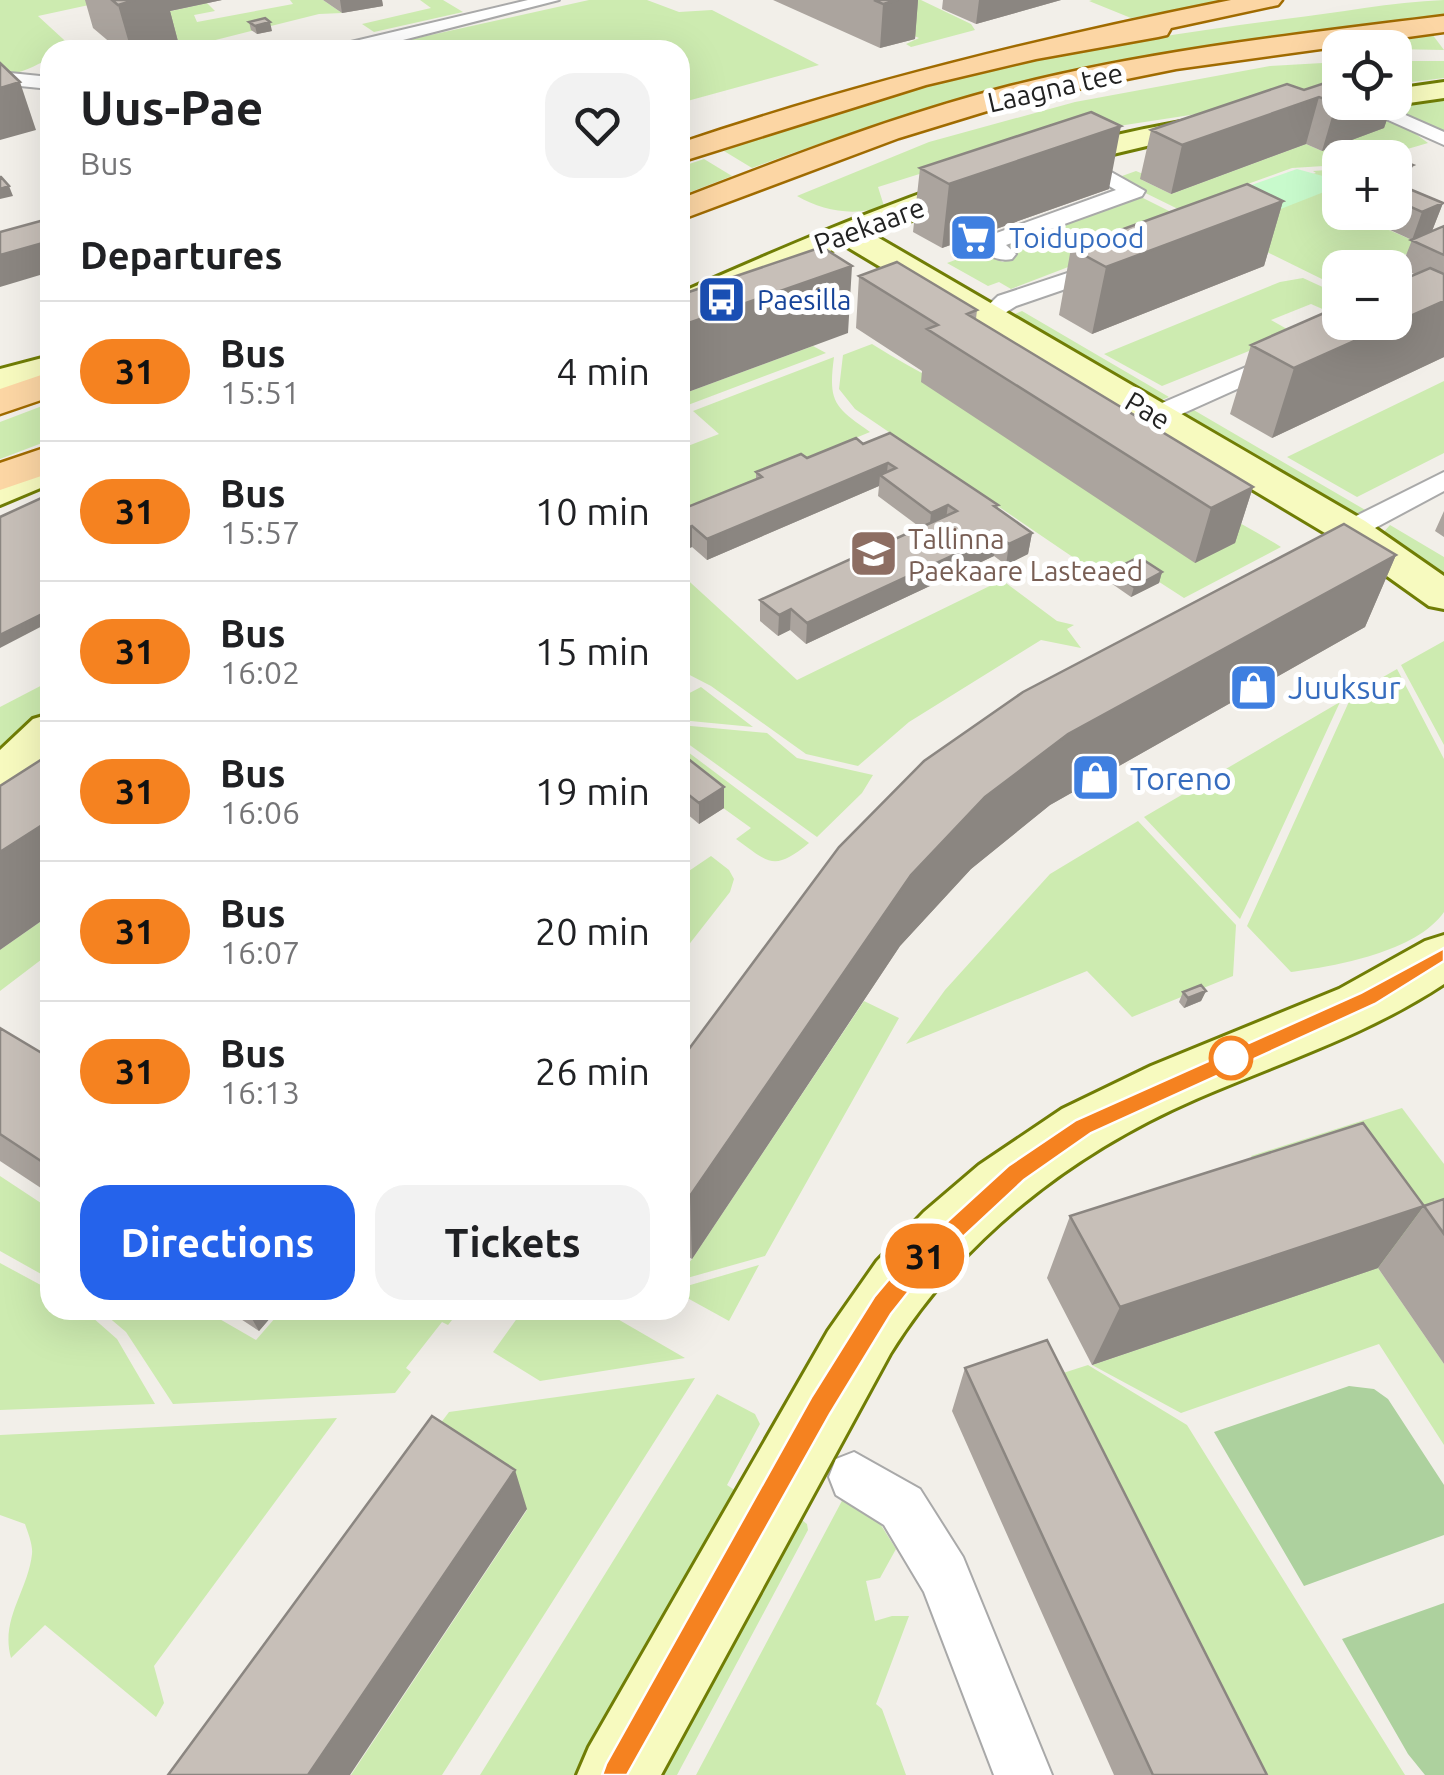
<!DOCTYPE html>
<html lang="en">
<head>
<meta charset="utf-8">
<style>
  :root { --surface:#fff; --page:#f2f2f2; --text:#202124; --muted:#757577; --line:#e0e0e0; --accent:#2563eb }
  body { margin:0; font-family:Ubuntu,sans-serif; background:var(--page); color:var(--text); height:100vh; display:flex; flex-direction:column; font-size:38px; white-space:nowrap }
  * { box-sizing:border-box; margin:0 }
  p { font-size:32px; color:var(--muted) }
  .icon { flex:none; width:55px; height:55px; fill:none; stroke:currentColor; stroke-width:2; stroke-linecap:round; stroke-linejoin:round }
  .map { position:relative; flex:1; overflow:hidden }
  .sheet { position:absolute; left:40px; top:40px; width:650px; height:1280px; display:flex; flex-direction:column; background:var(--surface); border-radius:30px; box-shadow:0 10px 40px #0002 }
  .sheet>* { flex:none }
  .badge { padding:0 20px; border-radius:32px; font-size:35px; line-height:65px }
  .tools { position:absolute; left:1322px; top:30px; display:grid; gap:20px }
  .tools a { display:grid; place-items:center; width:90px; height:90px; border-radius:20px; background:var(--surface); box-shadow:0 10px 40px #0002; font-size:50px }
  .map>.badge { position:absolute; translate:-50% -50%; box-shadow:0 0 0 5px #fff }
  h2 { padding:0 40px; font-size:38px; line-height:90px }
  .round { display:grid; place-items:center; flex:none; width:105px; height:105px; border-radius:30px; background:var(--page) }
  .summary { display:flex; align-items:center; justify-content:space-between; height:170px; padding:0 40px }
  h1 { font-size:48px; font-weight:600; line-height:75px }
  .primary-button { display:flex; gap:20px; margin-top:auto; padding:20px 40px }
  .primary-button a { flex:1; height:115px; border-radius:30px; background:var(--accent); color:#fff; font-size:40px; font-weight:600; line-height:115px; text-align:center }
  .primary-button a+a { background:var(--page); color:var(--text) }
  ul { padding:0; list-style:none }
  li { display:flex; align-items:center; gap:30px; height:140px; padding:0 40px; border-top:2px solid var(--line) }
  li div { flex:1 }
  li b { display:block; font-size:38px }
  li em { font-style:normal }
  li .badge { min-width:110px; font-weight:700; text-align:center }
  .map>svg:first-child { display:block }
</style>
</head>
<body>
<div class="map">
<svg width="1444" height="1775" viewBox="0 0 1444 1775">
  <rect width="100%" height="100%" fill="#f2efe9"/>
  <path fill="#cdebb0" d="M 0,0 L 112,0 L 38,16 L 75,50 L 50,50 L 50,59 C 32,66 20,76 0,74 Z
    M 290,0 L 323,0 L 342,13 L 319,14 L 180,49 L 161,34 L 126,21 L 207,3 L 215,11 L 194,15 L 197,22 L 293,4 Z
    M 420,0 L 443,0 L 463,12 L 374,32 L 362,24 L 431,8 Z
    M 589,0 L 647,0 L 679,12 L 712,10 L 819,65 L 680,103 L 680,50 L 390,50 L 390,44 Z
    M 826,0 L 921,0 L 971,24 L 975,30 L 911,47 L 906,44 L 919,38 Z
    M 1248,0 L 1131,18 L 1089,1 L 1092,0 Z
    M 1444,0 L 1444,17 C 1322,35 1193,47 1074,72 C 963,95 858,129 752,168 L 724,151 C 906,81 1093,43 1285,19 C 1338,13 1391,2 1444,0 Z
    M 1432,34 L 1444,50 L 1340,48 L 1305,51 Z
    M 1395,61 L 1444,61 L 1444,78 L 1395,84 Z
    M 1340,62 L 1340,92 L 1112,127 L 996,150 L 878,187 L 884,206 C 855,217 823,211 797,196 L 929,142 L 1075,102 L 1270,66 Z
    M 1444,99 L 1444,132 L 1382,107 Z
    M 1366,112 L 1413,132 L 1428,143 L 1380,157 L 1340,158 L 1340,165 L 1292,168 L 1178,209 L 1123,182 L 1122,176 L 1136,171 L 1148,176 L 1142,180 L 1171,194 L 1306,144 L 1322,151 Z
    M 704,159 L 732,176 L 680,196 L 680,167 Z
    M 1340,169 L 1340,202 L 1334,205 L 1340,212 L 1350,213 L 1412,240 L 1444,238 L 1376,267 L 1340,268 L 1340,282 L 1332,284 L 1188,213 L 1316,173 L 1313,171 Z
    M 1132,198 L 1143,198 L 1217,235 L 1110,251 L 1011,289 L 999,282 L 988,286 L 947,263 L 977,252 L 1003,262 L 1014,252 L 1004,247 Z
    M 1303,278 L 1340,295 L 1340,313 L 1336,315 L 1311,304 L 1271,320 L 1294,333 L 1162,386 L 1104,354 L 1280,282 Z
    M 1022,311 L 1169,397 L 1157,402 L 1010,316 Z
    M 872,344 C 1001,425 1152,467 1281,547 L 1184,598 L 1136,567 L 1108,581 L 855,409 L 839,389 L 843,355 Z
    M 813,346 L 826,353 L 680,408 L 680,395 Z
    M 834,357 C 828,402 834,407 870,432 L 680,511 L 680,449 L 719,434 L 693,411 Z
    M 1444,381 L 1444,453 L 1357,497 L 1287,457 Z
    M 50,403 L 50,440 L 0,459 L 0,422 Z
    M 1192,409 L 1367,511 L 1356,517 L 1181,417 Z
    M 1390,525 L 1444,557 L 1444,575 L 1381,535 Z
    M 680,573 L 797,680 L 1002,580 L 1057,621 L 1074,625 L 1067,629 L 1081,648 L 1041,640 L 909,722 L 858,766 L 806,754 L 711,686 L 680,670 Z
    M 1444,641 L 1444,745 L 1401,665 Z
    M 1397,669 L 1444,759 L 1444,912 C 1416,952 1336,966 1291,972 L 1247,926 L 1352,695 Z
    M 50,681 L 50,713 L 0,763 L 0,707 Z
    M 701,687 L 753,727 L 680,720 L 680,698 Z
    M 1340,702 L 1240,919 L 1144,817 Z
    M 680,725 L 767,733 L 797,758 L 873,775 L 862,793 L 817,837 L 680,738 Z
    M 680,746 L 809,843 C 774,872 769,863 736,839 L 751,828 L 680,777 Z
    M 1138,821 L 1236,925 L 1233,976 L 1132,1017 L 1087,971 L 906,1044 L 945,990 L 1050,874 Z
    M 711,856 L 729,870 L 734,879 L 730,892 L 680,956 L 680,877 Z
    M 50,915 L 50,953 L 0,991 L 0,950 Z
    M 864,1001 L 899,1018 L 765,1256 L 680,1280 L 680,1259 L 688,1264 L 692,1259 Z
    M 1402,1108 L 1444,1164 L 1444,1244 L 1378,1268 L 1444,1364 L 1444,1445 L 1379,1344 L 1181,1413 L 1092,1365 L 1377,1268 L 1281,1201 L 1251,1156 Z
    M 0,1176 L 50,1209 L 50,1279 L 0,1251 Z
    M 0,1263 L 50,1290 L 50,1310 L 84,1310 L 117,1339 L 155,1404 L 0,1410 Z
    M 759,1265 L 729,1321 L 680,1294 L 680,1288 Z
    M 100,1310 L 204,1310 L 256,1340 L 282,1310 L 449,1310 L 456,1315 L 448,1325 L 442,1322 L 406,1368 L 411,1372 L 395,1393 L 173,1404 L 126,1332 Z
    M 523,1310 L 602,1310 L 685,1358 L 540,1381 L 493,1352 Z
    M 1088,1365 L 1187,1425 L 1405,1775 L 1220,1775 L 1029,1384 Z
    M 695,1378 L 442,1775 L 351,1775 L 527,1510 L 395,1484 L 449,1412 Z
    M 717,1394 L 755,1414 L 760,1424 L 727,1485 L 739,1493 L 579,1775 L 480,1775 Z
    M 337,1418 L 154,1666 L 164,1703 L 156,1717 L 45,1625 L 11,1658 C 0,1619 28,1591 32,1554 C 33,1545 28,1533 25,1524 L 0,1515 L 0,1435 Z
    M 844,1497 L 879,1522 L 896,1549 L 880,1578 L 866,1581 L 875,1621 L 892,1616 L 909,1616 L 876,1704 L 882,1709 L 906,1775 L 696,1775 Z
    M 798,1517 L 807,1524 L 808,1530 L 677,1775 L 659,1775 Z"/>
  <path fill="#add19e" d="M 1349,1386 L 1374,1389 L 1388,1399 L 1444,1485 L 1444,1535 L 1304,1586 L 1214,1432 Z
    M 1444,1603 L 1444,1775 L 1425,1775 L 1408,1754 L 1342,1639 Z"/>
  <path fill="#c8facc" d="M 1297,169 L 1330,178 L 1333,184 L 1329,190 L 1273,212 L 1229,193 Z"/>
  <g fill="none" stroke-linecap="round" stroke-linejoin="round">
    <defs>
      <path id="street" d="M 528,0 L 559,0 L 364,50 L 332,50 L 334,46 Z
        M 0,72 L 50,77 L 50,89 L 0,84 Z
        M 1348,102 L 1376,102 L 1444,132 L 1444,145 Z
        M 1070,149 L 1145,191 L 1142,196 L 1006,245 L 1016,254 L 1012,259 C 999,262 984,255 976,244 L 980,239 L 1116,190 L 1063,159 L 1059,155 L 1063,151 Z
        M 1110,259 L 1122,266 L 1118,271 L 1016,306 L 989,323 L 977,316 L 998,296 Z
        M 1286,350 L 1295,353 L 1299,358 L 1295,363 L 1166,421 L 1157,423 L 1144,415 L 1148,409 Z
        M 1444,472 L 1444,491 L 1360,536 L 1340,536 L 1335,530 L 1340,524 Z
        M 854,1452 L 920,1489 L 963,1557 L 1052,1775 L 994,1775 L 924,1592 L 884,1525 L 836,1495 L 829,1477 L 836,1459 Z"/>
      <path id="secondary" d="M 1444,82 L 1444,98 L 1395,105 L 1385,102 L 1395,102 L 1395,89 Z
        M 1340,96 L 1340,102 L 1370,102 L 1356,110 L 1172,140 L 1079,162 L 872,234 L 1365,521 L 1444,576 L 1444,609 L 1429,606 L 1335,539 L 844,245 L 680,315 L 680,293 C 805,238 932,183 1064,148 C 1155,123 1247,111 1340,96 Z
        M 50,356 L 50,378 L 0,391 L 0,369 Z
        M 50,457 L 50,484 L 0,505 L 0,478 Z
        M 50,714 L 50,758 L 17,791 L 0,796 L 0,750 L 33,719 Z
        M 1444,935 L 1444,984 C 1367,1035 1279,1063 1196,1099 C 1072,1153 961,1239 890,1354 L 661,1775 L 577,1775 L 589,1747 L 828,1331 L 877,1261 L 924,1212 L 979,1165 L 1062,1109 L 1151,1066 L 1339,989 L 1425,941 Z"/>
      <path id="primary" d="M 1231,0 L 1282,0 L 1278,5 L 1171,28 L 1167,35 L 1158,37 L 1036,59 L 926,85 L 680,162 L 680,143 C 861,82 1045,37 1231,0 Z
        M 1444,16 L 1444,32 L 1176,69 L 1023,100 L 899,138 L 680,220 L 680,199 C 789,157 897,115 1010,86 C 1152,50 1299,34 1444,16 Z
        M 50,372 L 50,397 L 0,414 L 0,389 Z
        M 50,446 L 50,473 L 0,490 L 0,463 Z"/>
    </defs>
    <use href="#street" stroke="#a9a9a9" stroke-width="4"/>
    <use href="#secondary" stroke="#707d05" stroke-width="6"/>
    <use href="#primary" stroke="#a06b00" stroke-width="5"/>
    <use href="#street" fill="#fff" fill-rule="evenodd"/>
    <use href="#secondary" fill="#f7fabf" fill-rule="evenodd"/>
    <use href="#primary" fill="#fcd6a4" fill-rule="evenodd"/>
  </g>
  <path fill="#aba49e" d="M 85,0 L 222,0 L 170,11 L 180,49 L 177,50 L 119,50 L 93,28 Z
    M 323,0 L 382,0 L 383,6 L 342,13 Z
    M 773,0 L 918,0 L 915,39 L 880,48 Z
    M 943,0 L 1061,0 L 976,24 L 942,9 Z
    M 249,22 L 272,31 L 257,34 L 251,30 Z
    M 1287,84 L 1340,102 L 1393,102 L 1384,128 L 1322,151 L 1306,144 L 1171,194 L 1140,179 L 1151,130 Z
    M 50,116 L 50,139 L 43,118 Z
    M 920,168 L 1109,189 L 942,248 L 913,232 Z
    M 1395,183 L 1443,203 L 1432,231 L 1444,226 L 1444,357 L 1272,438 L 1230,414 L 1251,345 L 1338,307 L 1340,305 L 1340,322 L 1414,274 L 1401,268 L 1412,240 L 1351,212 L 1395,212 Z
    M 1283,201 L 1264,266 L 1092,334 L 1059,315 L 1071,248 Z
    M 859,276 L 977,310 L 976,319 L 1253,487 L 1235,543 L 1195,563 L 921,382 L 922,371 L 856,328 Z
    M 863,444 L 998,505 L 997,508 L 1032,533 L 1028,554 L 1006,565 L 994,556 L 806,644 L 790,630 L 778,636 L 760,621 L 760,600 L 921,528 L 878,496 L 879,486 L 707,560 L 692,547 L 680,552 L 680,510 L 756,479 L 756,472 Z
    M 1444,511 L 1444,537 L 1435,531 Z
    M 1396,555 L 1365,627 L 1050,805 L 971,869 L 900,946 L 692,1259 L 680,1252 L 680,1061 Z
    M 1111,571 L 1162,572 L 1159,583 L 1131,597 L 1108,581 Z
    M 680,755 L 724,787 L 724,808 L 699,824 L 680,808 Z
    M 1206,991 L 1201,1001 L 1184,1008 L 1179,1002 L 1183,992 Z
    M 0,1028 L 50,1058 L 50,1194 L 0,1161 Z
    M 1444,1199 L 1444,1364 L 1378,1268 L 1424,1206 Z
    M 1070,1216 L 1378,1268 L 1092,1365 L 1047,1278 Z
    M 227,1310 L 277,1310 L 259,1331 Z
    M 965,1368 L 1267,1775 L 1114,1775 L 952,1411 Z"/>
  <path fill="#8b8681" d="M 135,0 L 222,0 L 170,11 L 180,49 L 131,50 L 118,5 Z
    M 340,0 L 382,0 L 383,6 L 342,13 Z
    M 898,0 L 918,0 L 915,39 L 880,48 L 883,4 Z
    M 979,0 L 1061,0 L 976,24 Z
    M 270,22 L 272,31 L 257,34 L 255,26 Z
    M 20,82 L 36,130 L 0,140 L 0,88 Z
    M 1319,97 L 1306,144 L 1171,194 L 1182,145 Z
    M 1340,102 L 1393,102 L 1384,128 L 1322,151 L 1336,103 Z
    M 1121,126 L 1109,189 L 942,248 L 949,184 Z
    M 1413,165 L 1410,175 L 1395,181 L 1395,173 Z
    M 9,186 L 13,196 L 0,199 L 0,189 Z
    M 1283,201 L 1264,266 L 1092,334 L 1106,267 Z
    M 1443,203 L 1432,231 L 1412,240 L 1422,212 Z
    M 50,241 L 50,272 L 0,287 L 0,255 Z
    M 852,266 L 848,333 L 680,395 L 680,326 Z
    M 1444,301 L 1444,357 L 1272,438 L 1294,368 Z
    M 888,463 L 886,480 L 880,475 L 879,486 L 707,560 L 707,539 Z
    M 1253,487 L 1235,543 L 1195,563 L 1211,508 Z
    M 948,505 L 945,526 L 929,533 L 931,513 Z
    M 692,526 L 692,547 L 680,552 L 680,531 Z
    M 1032,533 L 1028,554 L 1006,565 L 1009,544 Z
    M 997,535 L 994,556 L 806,644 L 807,623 Z
    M 1396,555 L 1365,627 L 1050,805 L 971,869 L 900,946 L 692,1259 L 690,1196 L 911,875 L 985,797 L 1068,734 Z
    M 1162,572 L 1159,583 L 1131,597 L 1134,587 Z
    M 791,609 L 790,630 L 778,636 L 779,615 Z
    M 50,610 L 50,622 L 0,648 L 0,635 Z
    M 724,787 L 724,808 L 699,824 L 699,803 Z
    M 50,820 L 50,915 L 0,950 L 0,852 Z
    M 1206,991 L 1201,1001 L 1184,1008 L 1188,998 Z
    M 1424,1206 L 1378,1268 L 1092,1365 L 1120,1307 Z
    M 247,1310 L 277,1310 L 259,1331 Z
    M 515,1470 L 527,1509 L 350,1775 L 308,1775 Z"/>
  <path fill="#c7bfb8" stroke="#8b8681" stroke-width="2.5" d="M 112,0 L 135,0 L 118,5 Z
    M 874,0 L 898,0 L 883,4 Z
    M 265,18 L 270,22 L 255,26 L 249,22 Z
    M 0,63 L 20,82 L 0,88 Z
    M 1340,78 L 1340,102 L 1336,103 L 1319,97 L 1182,145 L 1151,130 L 1287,84 L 1304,90 Z
    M 1091,112 L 1121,126 L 949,184 L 920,168 Z
    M 50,116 L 50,125 L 43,118 Z
    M 1395,158 L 1413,165 L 1395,173 Z
    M 0,177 L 1,177 L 9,186 L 0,189 Z
    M 1395,183 L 1443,203 L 1422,212 L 1395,200 Z
    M 1247,184 L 1283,201 L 1106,267 L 1071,248 Z
    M 48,219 L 50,221 L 50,241 L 0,255 L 0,232 Z
    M 1444,226 L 1444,255 L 1411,240 Z
    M 822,247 L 852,266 L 680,326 L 680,295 Z
    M 897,262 L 977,310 L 967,314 L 1253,487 L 1211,508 L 927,329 L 938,325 L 859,276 Z
    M 1430,268 L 1444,274 L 1444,301 L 1294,368 L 1251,345 L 1340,306 L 1340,322 L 1395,322 L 1395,283 Z
    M 890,433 L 998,505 L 994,506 L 1032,533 L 1009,544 L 997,535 L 807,623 L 791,609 L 779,615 L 760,600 L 957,511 L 948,505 L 931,513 L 880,475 L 896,468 L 888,463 L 707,539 L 692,526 L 680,531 L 680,510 L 762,477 L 756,472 L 801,454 L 807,458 L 856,438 L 863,444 Z
    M 50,494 L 50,610 L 0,635 L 0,517 Z
    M 1344,524 L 1396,555 L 1068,734 L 985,797 L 911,875 L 690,1196 L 680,1191 L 680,1061 L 839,847 L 924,761 L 1023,692 Z
    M 1139,557 L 1162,572 L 1134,587 L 1111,571 Z
    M 50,754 L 50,820 L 0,852 L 0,786 Z
    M 682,754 L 724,787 L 699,803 L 680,788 L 680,755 Z
    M 1201,985 L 1206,991 L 1188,998 L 1183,992 Z
    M 0,1028 L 50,1058 L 50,1167 L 0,1134 Z
    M 1363,1123 L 1424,1206 L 1120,1307 L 1070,1216 Z
    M 1444,1199 L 1444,1234 L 1424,1206 Z
    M 1047,1340 L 1267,1775 L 1153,1775 L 965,1368 Z
    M 432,1416 L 515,1470 L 308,1775 L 168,1775 Z"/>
  <path fill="#f58220" stroke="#fff" stroke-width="2.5" d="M 1444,948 L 1444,961 L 1375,1004 L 1091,1133 L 1024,1180 L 921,1276 L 891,1314 L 830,1414 L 627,1775 L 602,1775 L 606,1764 L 812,1396 L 874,1297 L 905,1260 L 1008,1166 L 1076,1120 L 1361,993 Z"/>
  <defs>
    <symbol id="supermarket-square" viewBox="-11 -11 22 22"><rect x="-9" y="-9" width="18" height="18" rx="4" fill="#3f7fe0" stroke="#fff"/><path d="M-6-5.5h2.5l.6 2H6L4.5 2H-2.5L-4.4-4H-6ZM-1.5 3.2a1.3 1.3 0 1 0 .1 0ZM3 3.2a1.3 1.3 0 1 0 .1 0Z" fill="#fff"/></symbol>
    <symbol id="bus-square" viewBox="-11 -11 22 22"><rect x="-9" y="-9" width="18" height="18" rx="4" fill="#1a4fb4" stroke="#fff"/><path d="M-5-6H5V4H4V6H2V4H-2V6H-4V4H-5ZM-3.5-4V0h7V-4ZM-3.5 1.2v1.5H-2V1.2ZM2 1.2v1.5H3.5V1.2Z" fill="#fff"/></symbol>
    <symbol id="school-square" viewBox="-11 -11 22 22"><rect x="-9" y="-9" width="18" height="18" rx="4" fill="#8d6e63" stroke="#fff"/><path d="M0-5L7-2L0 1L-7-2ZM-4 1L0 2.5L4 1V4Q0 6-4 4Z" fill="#fff"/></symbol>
    <symbol id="shop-square" viewBox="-11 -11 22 22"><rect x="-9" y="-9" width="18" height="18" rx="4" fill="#3f7fe0" stroke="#fff"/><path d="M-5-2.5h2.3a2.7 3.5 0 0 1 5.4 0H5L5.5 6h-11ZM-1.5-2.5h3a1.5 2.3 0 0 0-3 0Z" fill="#fff"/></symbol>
  </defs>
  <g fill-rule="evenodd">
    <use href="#supermarket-square" x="946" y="210" width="55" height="55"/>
    <use href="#bus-square" x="694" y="272" width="55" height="55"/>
    <use href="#school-square" x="846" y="526" width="55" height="55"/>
    <use href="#shop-square" x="1226" y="660" width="55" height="55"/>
    <use href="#shop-square" x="1068" y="750" width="55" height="55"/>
  </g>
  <circle fill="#fff" stroke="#f58220" stroke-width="5" cx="1231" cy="1058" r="20"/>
  <g text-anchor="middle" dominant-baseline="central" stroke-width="10" stroke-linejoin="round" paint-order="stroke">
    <g font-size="28" fill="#222" stroke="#fff">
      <text transform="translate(1055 87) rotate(-13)">Laagna tee</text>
      <text transform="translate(869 225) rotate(-20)">Paekaare</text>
      <text transform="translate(1148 410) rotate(31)">Pae</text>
    </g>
    <g font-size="28" fill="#366cbe" stroke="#fff" text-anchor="start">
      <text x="1009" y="237">Toidupood</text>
    </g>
    <g font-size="28" fill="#164399" stroke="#fff" text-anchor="start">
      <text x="757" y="299">Paesilla</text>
    </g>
    <g font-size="28" fill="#785e54" stroke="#fff" text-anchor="start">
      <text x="908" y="538">Tallinna<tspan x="908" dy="32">Paekaare Lasteaed</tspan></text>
    </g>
    <g font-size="32" fill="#366cbe" stroke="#fff" text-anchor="start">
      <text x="1288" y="687">Juuksur</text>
      <text x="1130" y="778">Toreno</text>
    </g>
  </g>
</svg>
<div class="tools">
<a><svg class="icon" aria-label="locate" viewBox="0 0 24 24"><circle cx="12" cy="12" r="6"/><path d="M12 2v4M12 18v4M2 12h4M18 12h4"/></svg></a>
<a>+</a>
<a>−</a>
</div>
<b class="badge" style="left:925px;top:1256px;background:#f58220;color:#111">31</b>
<section class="sheet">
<div class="summary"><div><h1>Uus-Pae</h1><p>Bus</p></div><a class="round"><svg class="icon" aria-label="heart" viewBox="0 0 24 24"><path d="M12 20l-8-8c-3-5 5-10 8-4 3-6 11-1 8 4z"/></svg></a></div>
<h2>Departures</h2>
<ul>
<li><span class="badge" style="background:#f58220;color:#111">31</span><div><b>Bus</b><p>15:51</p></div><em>4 min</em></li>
<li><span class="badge" style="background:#f58220;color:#111">31</span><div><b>Bus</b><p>15:57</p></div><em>10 min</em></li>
<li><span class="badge" style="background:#f58220;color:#111">31</span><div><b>Bus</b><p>16:02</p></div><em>15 min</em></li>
<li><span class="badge" style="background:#f58220;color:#111">31</span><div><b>Bus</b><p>16:06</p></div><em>19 min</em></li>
<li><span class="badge" style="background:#f58220;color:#111">31</span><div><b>Bus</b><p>16:07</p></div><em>20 min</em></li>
<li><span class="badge" style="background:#f58220;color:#111">31</span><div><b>Bus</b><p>16:13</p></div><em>26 min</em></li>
</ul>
<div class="primary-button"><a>Directions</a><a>Tickets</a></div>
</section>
</div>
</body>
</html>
